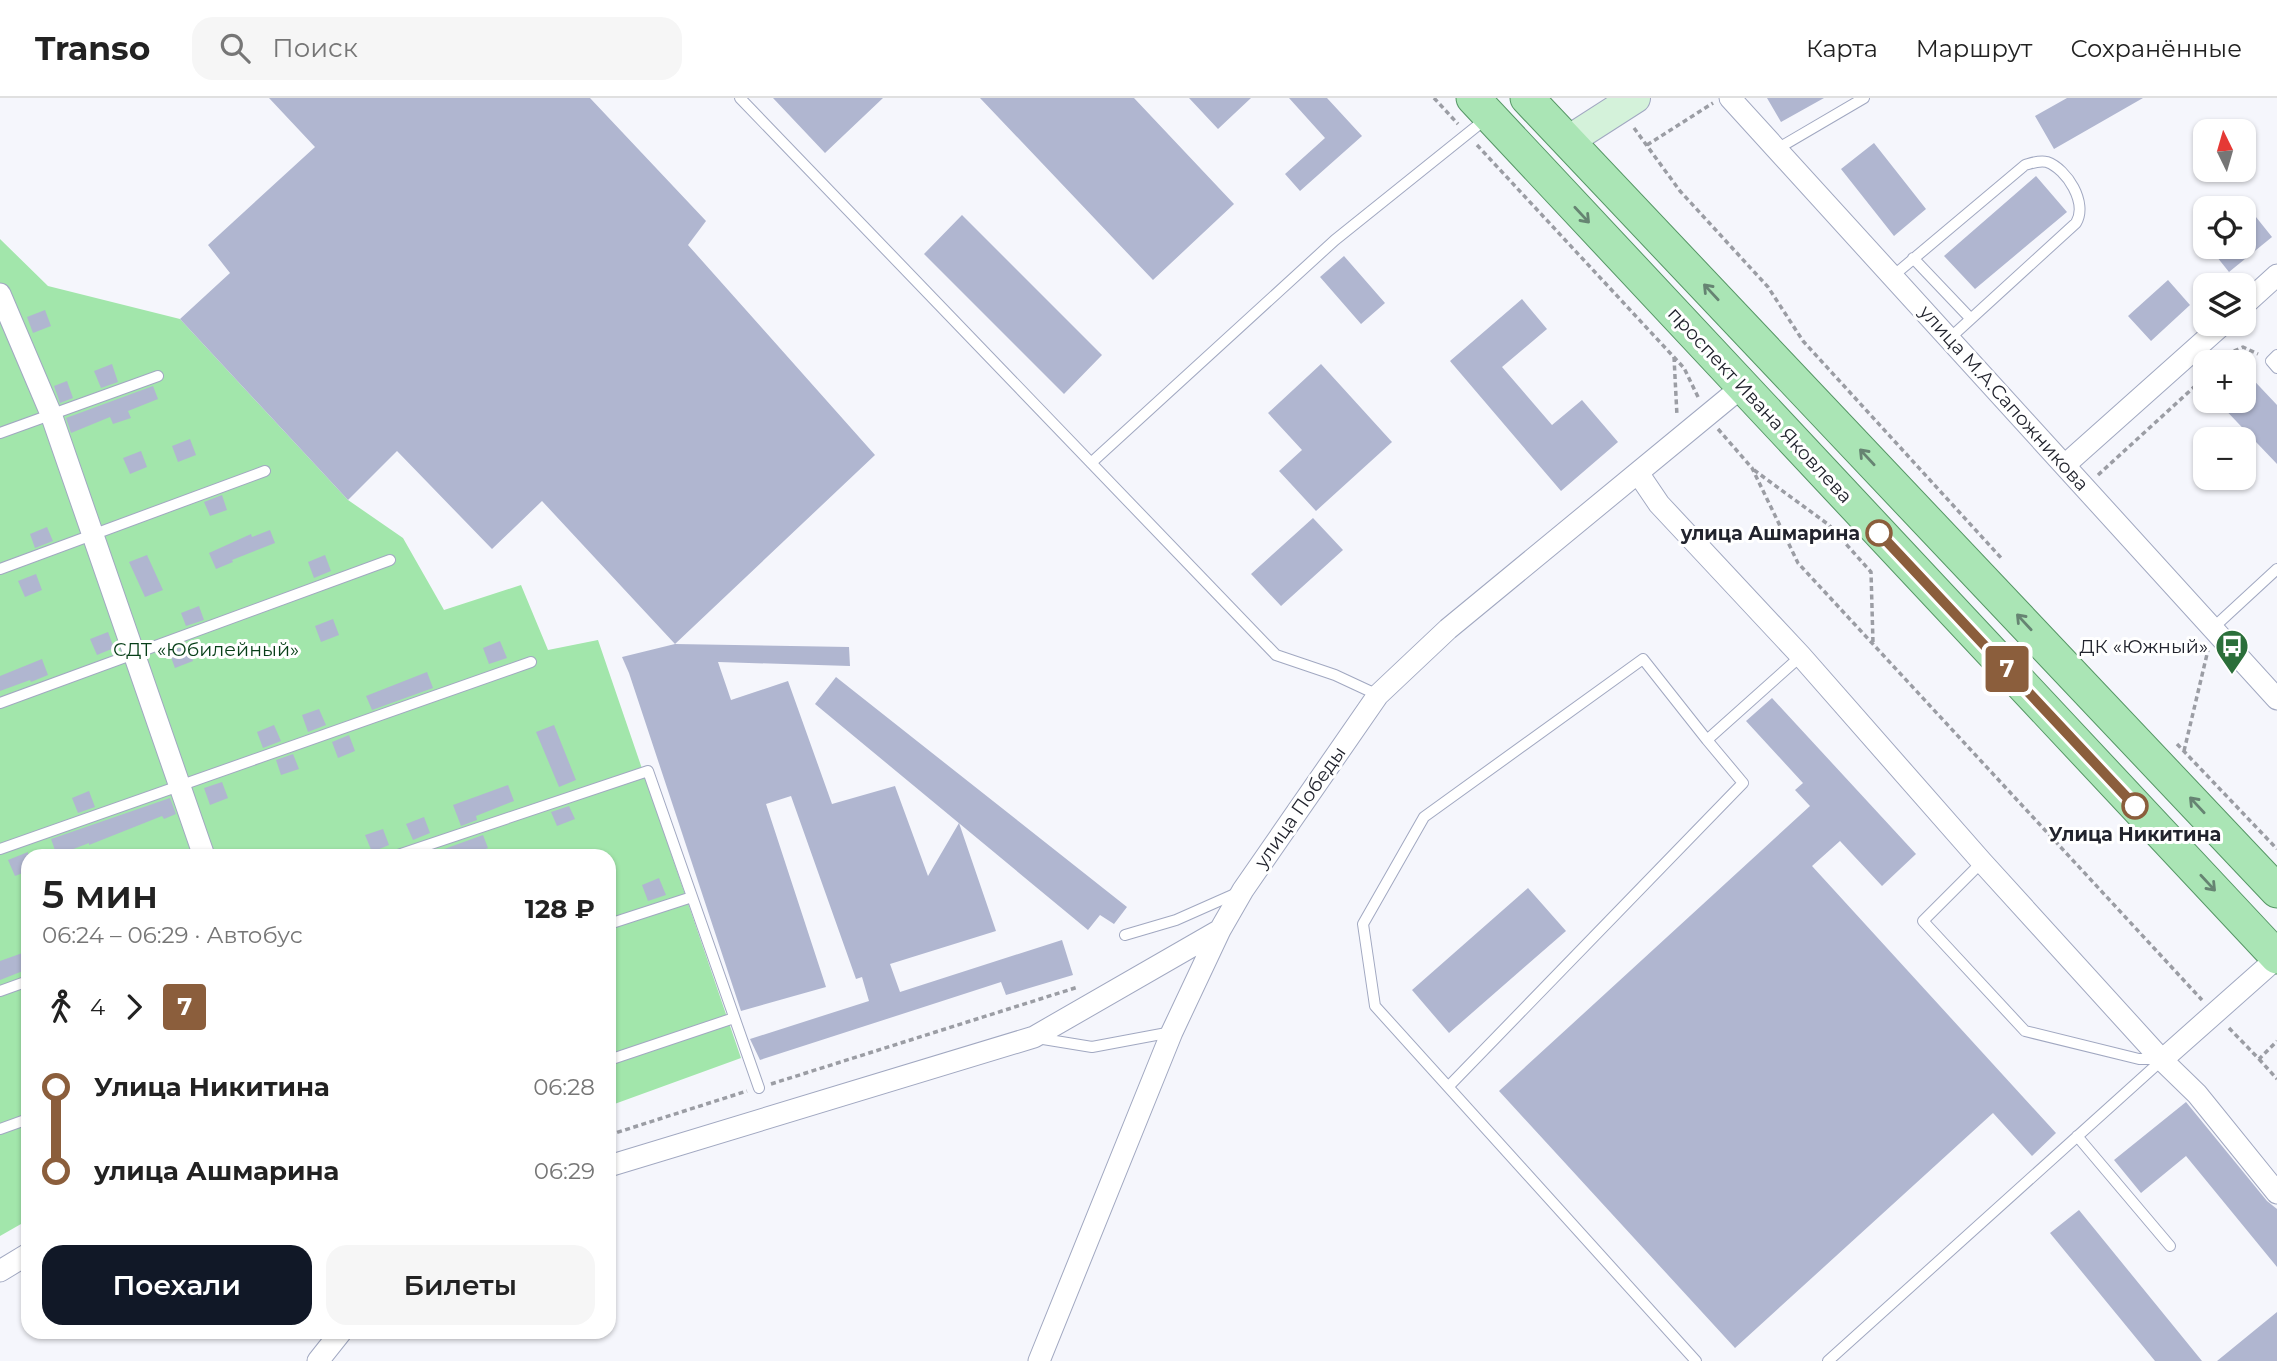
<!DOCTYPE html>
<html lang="ru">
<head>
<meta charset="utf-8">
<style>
  :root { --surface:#fff; --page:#f6f6f6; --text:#222; --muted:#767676; --line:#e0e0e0; --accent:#111827 }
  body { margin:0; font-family:Montserrat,sans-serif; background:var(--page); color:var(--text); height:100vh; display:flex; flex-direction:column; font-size:26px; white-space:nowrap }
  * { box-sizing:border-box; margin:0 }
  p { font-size:23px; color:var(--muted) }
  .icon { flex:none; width:38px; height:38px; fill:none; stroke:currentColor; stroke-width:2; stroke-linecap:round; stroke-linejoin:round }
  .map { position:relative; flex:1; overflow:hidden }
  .side { position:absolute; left:21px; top:751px; width:595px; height:490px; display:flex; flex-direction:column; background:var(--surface); border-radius:21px; box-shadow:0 2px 5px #0004 }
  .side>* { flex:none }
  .badge { padding:0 14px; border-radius:5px; font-size:24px; line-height:46px }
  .needle { width:46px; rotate:355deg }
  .fabs { position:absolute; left:2193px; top:21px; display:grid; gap:14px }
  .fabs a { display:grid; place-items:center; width:63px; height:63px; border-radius:14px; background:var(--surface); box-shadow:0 2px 5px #0004; font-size:35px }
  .map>.badge { position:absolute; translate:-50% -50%; box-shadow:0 0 0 4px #fff }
  .legs { display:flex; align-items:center; gap:10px; height:77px; padding:0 21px; font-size:23px }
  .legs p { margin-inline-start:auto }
  .summary { display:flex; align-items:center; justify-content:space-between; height:119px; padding:0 21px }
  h1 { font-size:38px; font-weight:600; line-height:52px }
  .action { display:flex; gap:14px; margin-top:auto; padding:14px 21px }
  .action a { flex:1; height:80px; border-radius:21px; background:var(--accent); color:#fff; font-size:28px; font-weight:600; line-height:80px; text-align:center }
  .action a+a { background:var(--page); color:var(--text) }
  ul { padding:0 21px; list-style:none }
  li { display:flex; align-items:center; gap:24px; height:84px; font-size:26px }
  li i { display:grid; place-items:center; width:10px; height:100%; margin:0 9px; background:currentColor }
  li i::after { content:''; width:18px; height:18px; margin:-9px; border:5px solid; border-radius:50%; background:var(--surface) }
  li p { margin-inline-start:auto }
  li:first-child i { background:linear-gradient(#0000 50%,currentColor 0) }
  li:last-child i { background:linear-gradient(currentColor 50%,#0000 0) }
  header { display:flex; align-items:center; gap:42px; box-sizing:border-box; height:98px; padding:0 35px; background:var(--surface); border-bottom:2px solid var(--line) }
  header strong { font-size:33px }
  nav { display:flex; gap:38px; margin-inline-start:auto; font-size:24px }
  .search { width:490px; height:63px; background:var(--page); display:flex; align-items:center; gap:18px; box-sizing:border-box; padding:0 24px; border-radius:21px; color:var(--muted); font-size:26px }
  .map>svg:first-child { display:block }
</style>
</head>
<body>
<header>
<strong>Transo</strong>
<div class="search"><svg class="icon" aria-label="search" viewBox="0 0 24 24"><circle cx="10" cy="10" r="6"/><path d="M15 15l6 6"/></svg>Поиск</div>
<nav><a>Карта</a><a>Маршрут</a><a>Сохранённые</a></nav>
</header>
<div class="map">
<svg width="2277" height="1263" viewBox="0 0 2277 1263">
  <rect width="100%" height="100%" fill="#f5f6fc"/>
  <path fill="#a2e6ab" d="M 0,141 L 48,188 L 180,221 L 348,402 L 403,440 L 444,512 L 521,487 L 548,552 L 598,542 L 741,960 L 609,1008 L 609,758 L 28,758 L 28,1122 L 0,1138 Z"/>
  <path fill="#b0b6d0" d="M 269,0 L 590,0 L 706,123 L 688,147 L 875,357 L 675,546 L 542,403 L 492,451 L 397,353 L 348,402 L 180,221 L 230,175 L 208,147 L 315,49 Z
    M 773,0 L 883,0 L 825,55 Z
    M 980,0 L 1134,0 L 1234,106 L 1153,182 Z
    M 1189,0 L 1251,0 L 1218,31 Z
    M 1289,0 L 1327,0 L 1362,38 L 1300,93 L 1285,76 L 1325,40 Z
    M 1767,0 L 1824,0 L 1781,24 Z
    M 2067,0 L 2143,0 L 2054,51 L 2035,18 Z
    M 1874,45 L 1926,111 L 1894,138 L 1841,71 Z
    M 2036,78 L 2067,114 L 1975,191 L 1944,158 Z
    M 2244,104 L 2272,139 L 2229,174 L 2209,149 L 2244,149 Z
    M 962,117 L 1102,257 L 1064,296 L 924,156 Z
    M 1344,158 L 1385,205 L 1361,226 L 1320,179 Z
    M 2168,182 L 2190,207 L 2151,243 L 2128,218 Z
    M 1522,201 L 1547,231 L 1502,269 L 1552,327 L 1582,302 L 1618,344 L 1561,393 L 1450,263 Z
    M 45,212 L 51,228 L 33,235 L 27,219 Z
    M 112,266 L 118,284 L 101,290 L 94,273 Z
    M 1321,266 L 1392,344 L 1316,413 L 1279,373 L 1302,352 L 1268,315 Z
    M 2244,272 L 2277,307 L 2277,366 L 2217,303 L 2244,303 Z
    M 67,283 L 73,300 L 60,305 L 54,288 Z
    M 153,288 L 158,301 L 128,313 L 131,320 L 113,326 L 110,319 L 71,335 L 66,320 Z
    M 190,341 L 196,357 L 178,364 L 172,348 Z
    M 141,353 L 147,369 L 130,376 L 123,360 Z
    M 222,397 L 227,412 L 210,418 L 204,404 Z
    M 1313,420 L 1343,452 L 1281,508 L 1251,476 Z
    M 47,429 L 53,443 L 35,450 L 30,436 Z
    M 270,432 L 275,445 L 232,462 L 233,464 L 216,471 L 209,455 L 251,436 L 252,439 Z
    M 147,457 L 163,492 L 145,499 L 129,464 Z
    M 325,457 L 331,473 L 314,480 L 308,464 Z
    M 36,476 L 42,492 L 25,499 L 18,483 Z
    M 199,508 L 204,522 L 186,528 L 181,515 Z
    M 333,521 L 339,537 L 321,544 L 315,528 Z
    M 108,534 L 114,550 L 97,557 L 90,541 Z
    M 500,543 L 507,560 L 489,566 L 483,550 Z
    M 675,546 L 849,549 L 850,568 L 718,564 L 731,602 L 788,583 L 832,706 L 895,688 L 928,778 L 959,725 L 996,833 L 890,866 L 900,894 L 1062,842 L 1073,877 L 1006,897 L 1001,884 L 760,962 L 750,941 L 869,903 L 862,879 L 856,881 L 791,698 L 766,706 L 826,889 L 741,913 L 629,575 L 622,559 Z
    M 186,547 L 193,563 L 175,570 L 169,554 Z
    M 42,561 L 48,577 L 31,584 L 30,582 L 0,593 L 0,578 Z
    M 427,574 L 433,590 L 372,612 L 366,598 Z
    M 836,579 L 1127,809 L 1114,826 L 1100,817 L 1088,832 L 815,606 Z
    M 1772,600 L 1916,756 L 1882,788 L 1840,743 L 1812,768 L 2056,1035 L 2032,1058 L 1993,1015 L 1735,1250 L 1499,993 L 1810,708 L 1795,692 L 1803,685 L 1746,623 Z
    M 319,611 L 326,627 L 308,634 L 302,617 Z
    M 274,627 L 281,643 L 263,650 L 257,634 Z
    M 554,627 L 576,682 L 559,689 L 536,634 Z
    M 349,637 L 355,653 L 338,660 L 332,644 Z
    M 293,656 L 299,671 L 281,677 L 276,662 Z
    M 222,684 L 228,700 L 210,707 L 204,690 Z
    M 508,687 L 514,703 L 476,718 L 477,722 L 461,728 L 453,707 Z
    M 89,693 L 95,709 L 78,715 L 72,700 Z
    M 170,700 L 176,716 L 164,721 L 162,718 L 89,747 L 89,745 L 63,755 L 56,755 L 51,741 Z
    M 569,708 L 575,721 L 557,728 L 551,714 Z
    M 424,719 L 430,735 L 413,742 L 406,726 Z
    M 383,731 L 389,747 L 372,754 L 365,737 Z
    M 483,737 L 488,750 L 467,758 L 425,758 Z
    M 28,754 L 28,773 L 15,778 L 8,762 Z
    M 659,780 L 666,797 L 648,803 L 642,787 Z
    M 1528,790 L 1566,833 L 1449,935 L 1412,892 Z
    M 28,853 L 28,871 L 0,882 L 0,863 Z
    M 2186,1004 L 2267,1103 L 2277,1111 L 2277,1169 L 2186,1058 L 2141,1095 L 2114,1062 Z
    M 2079,1112 L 2202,1263 L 2155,1263 L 2050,1135 Z
    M 2277,1214 L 2277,1263 L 2217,1263 Z"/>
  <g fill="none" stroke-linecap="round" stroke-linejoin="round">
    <defs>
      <path id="service" d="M 740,0 L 1276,557 L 1335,577 L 1378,597
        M 1777,51 L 1864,0
        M 1913,160 L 1971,221
        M 1893,178 L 2025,67 C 2032,65 2039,62 2047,64 C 2067,71 2088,105 2076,125 L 1950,240
        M 2277,257 L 2271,263 L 2277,270
        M 0,335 L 158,278
        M 1091,365 L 1335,142 L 1487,20
        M 0,471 L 265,373
        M 2213,530 L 2277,471
        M 0,605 L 390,462
        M 0,751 L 531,564
        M 395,758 L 648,673 L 759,990
        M 1982,764 L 1923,823 L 2025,933 L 2139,961 L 2159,961
        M 609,826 L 692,799
        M 1125,837 L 1176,822 L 1237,795
        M 0,893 L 28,883
        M 1037,940 L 1092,949 L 1172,934
        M 609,962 L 734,920
        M 1449,988 L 1743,685 L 1707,642 L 1801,558
        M 0,1031 L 28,1021
        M 2077,1038 L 2170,1148
        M 1696,1263 L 1375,908 L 1363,826 L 1424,719 L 1643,561 L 1707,642
        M 1828,1263 L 2162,962"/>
      <path id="minor" d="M 1730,0 L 2277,601
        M 0,196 L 51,316 L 204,758
        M 2244,207 L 2277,177
        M 2066,366 L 2223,226
        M 1638,375 L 1659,406 L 1801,558 L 1982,764 L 2162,962 L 2197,996 L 2277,1095
        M 2162,962 L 2277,860
        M 609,1068 L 1034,939 L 1220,832
        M 0,1173 L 28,1156
        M 318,1263 L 341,1234
        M 1039,1263 L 1172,934 L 1220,832 L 1243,792 L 1378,597 L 1448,531 L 1743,288"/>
      <path id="secondary" d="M 1568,43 L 1635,0"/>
      <path id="primary" d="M 1473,0 L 2277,859
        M 1527,0 L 2277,793"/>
    </defs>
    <use href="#service" stroke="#a1a8c1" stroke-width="12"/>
    <use href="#minor" stroke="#a1a8c1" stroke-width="23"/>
    <use href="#secondary" stroke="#a1a8c1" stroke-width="32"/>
    <use href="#primary" stroke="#559665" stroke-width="35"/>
    <path stroke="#9b9da4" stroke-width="3.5" stroke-dasharray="5 3.5" stroke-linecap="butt" d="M 1434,0 L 1458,26
      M 1634,30 L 1680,93 L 1768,189 L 1803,243 L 2003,462
      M 1477,47 L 1684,270 L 1699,301
      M 1647,47 L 1713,5
      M 1674,259 L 1677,318
      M 2221,264 L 2232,254 L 2243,249 L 2258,256
      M 1718,331 L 1752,370 L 1798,465 L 2202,902
      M 1754,372 L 1829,427 L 1871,474 L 1873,545
      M 2098,377 L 2205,279
      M 2177,646 L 2277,751
      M 2184,653 L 2208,552
      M 2229,930 L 2259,961 L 2277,943
      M 2259,961 L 2277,981
      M 771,986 L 1078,889
      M 609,1037 L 747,993"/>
    <use href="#service" stroke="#fff" stroke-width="10"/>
    <use href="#minor" stroke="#fff" stroke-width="21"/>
    <use href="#secondary" stroke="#d4f2da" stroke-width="30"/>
    <use href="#primary" stroke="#aae5b5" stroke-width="33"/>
  </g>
  <defs><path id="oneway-shaft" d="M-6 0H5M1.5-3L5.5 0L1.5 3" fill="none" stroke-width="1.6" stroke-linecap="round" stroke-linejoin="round" transform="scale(1.75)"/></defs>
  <g stroke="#668472">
    <use href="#oneway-shaft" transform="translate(1582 117) rotate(47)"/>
    <use href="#oneway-shaft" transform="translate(1711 194) rotate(-133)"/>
    <use href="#oneway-shaft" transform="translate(1867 359) rotate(-133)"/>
    <use href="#oneway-shaft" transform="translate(2024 524) rotate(-133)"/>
    <use href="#oneway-shaft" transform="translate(2197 707) rotate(-133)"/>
    <use href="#oneway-shaft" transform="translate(2208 785) rotate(47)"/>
  </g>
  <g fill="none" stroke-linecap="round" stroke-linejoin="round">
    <defs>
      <path id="line-1" d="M 1879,435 L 2135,708"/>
    </defs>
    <use href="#line-1" stroke="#fff" stroke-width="16"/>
    <use href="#line-1" stroke="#8b5e3c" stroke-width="10"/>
  </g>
  <defs>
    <symbol id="bus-pin" viewBox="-11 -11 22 30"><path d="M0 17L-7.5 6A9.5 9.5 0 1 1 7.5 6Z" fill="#2b6f3a" stroke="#fff"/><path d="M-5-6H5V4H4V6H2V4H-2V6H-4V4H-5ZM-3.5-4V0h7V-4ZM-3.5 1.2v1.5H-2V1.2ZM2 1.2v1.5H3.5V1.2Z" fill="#fff"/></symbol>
  </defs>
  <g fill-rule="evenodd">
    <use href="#bus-pin" x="2213" y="529" width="38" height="52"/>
  </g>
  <g fill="#fff" stroke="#8b5e3c" stroke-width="3.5">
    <circle cx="1879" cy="435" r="12"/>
    <circle cx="2135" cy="708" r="12"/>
  </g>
  <g text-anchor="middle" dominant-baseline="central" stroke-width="6" stroke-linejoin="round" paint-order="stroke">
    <g font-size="19" fill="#22242e" stroke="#fff">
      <text transform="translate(2004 300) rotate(48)">улица М.А.Сапожникова</text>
      <text transform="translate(1760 307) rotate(47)">проспект Ивана Яковлева</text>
      <text transform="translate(1300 709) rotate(-55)">улица Победы</text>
    </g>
    <g font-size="19" font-weight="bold" fill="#22242e" stroke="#fff" text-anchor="end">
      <text x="1860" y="435">улица Ашмарина</text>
      <text x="2135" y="736" text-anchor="middle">Улица Никитина</text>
    </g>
    <g font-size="19" fill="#22242e" stroke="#fff" text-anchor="end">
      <text x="2208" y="548">ДК «Южный»</text>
    </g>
    <g font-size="19" fill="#073f18" stroke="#fff">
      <text x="206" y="551">СДТ «Юбилейный»</text>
    </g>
  </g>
</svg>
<div class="fabs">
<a><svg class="needle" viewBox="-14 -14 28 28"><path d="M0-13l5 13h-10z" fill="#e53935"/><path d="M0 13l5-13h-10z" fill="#767676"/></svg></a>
<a><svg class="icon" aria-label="locate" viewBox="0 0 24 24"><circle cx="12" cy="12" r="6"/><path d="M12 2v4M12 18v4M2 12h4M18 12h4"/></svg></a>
<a><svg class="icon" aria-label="layers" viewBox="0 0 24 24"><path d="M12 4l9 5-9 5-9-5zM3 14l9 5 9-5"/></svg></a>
<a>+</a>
<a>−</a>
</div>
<b class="badge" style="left:2007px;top:571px;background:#8b5e3c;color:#fff">7</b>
<section class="side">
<div class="summary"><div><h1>5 мин</h1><p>06:24 – 06:29 · Автобус</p></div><b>128 ₽</b></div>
<div class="legs"><svg class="icon" aria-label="walk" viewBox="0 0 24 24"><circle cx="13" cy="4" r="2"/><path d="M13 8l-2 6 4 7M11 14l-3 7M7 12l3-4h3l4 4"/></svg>4<svg class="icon" aria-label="forward" viewBox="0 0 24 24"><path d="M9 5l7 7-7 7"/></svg><b class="badge" style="background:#8b5e3c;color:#fff">7</b></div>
<ul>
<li><i style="color:#8b5e3c"></i><b>Улица Никитина</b><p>06:28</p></li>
<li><i style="color:#8b5e3c"></i><b>улица Ашмарина</b><p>06:29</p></li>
</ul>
<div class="action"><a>Поехали</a><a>Билеты</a></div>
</section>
</div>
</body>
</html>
